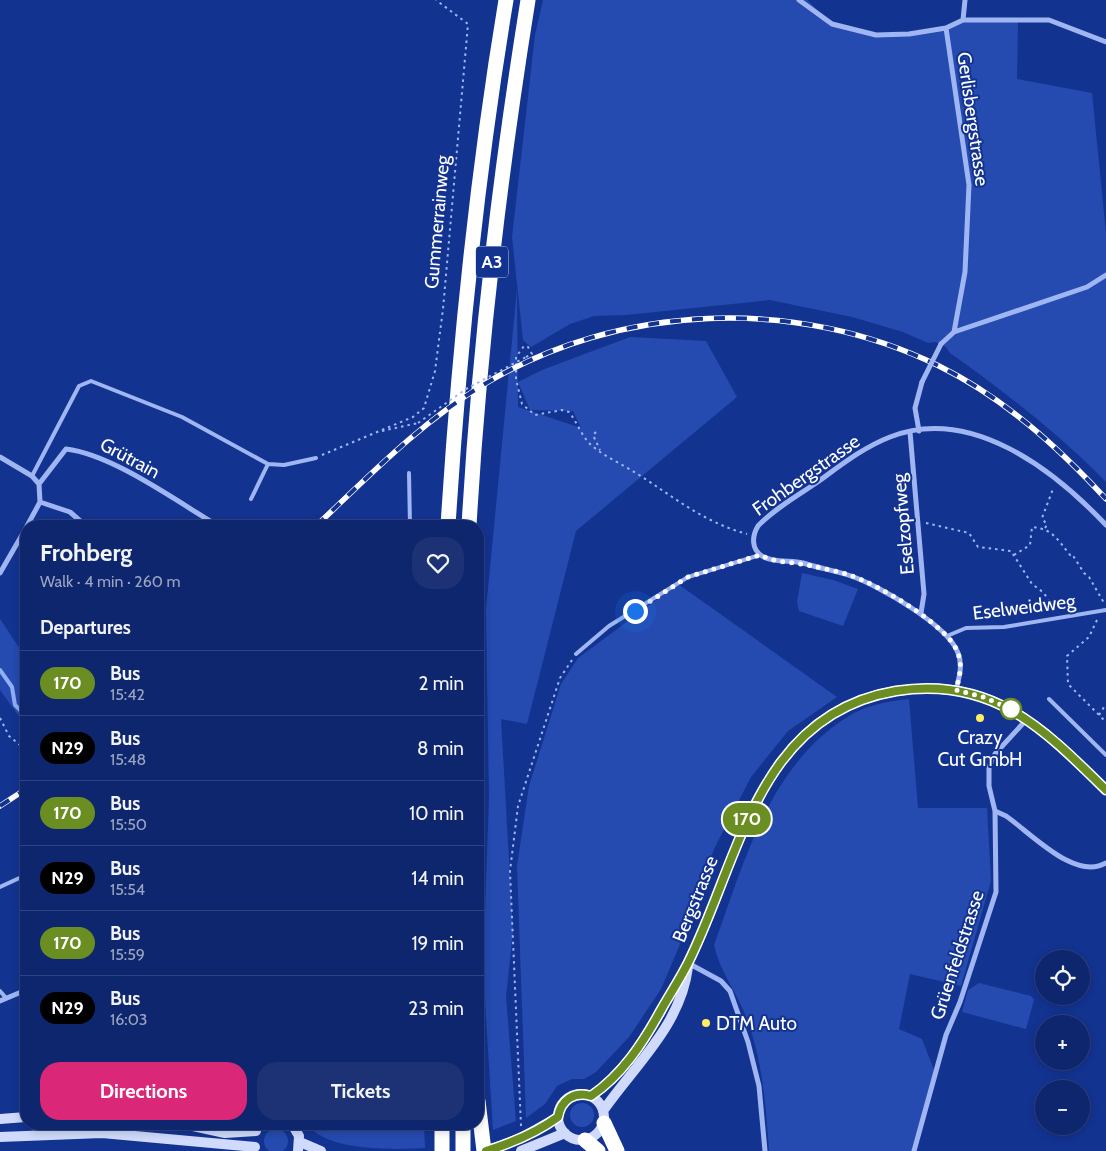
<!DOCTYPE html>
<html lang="en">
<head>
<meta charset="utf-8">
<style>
  :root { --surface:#0e266d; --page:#1c3275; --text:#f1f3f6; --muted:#9ba5c2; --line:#2e4380; --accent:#db2777 }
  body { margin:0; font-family:Cabin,sans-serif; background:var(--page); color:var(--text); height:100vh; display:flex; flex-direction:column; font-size:19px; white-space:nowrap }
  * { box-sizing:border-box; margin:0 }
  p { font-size:16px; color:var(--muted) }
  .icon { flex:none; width:28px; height:28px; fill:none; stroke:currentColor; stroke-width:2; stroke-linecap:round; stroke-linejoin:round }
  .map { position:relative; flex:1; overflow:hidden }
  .panel { position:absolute; left:20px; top:520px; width:464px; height:610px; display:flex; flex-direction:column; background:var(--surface); border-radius:20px; box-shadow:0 2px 8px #0003,0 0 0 1px var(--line) }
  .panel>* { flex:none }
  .badge { padding:0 10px; border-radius:16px; font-size:18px; line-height:32px }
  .buttons { position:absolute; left:1035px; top:950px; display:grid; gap:10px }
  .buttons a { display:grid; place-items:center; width:55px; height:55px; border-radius:50%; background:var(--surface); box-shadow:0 2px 8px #0003,0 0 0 1px var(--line); font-size:25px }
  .you { position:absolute; width:25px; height:25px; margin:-12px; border:4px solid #fff; border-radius:50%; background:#1a73e8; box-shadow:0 0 0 8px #1a73e833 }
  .map>.badge { position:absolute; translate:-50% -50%; box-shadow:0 0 0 2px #fff }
  h2 { padding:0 20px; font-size:19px; line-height:45px }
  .round { display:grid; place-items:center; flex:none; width:52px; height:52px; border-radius:20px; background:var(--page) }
  .headline { display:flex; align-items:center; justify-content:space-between; height:85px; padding:0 20px }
  h1 { font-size:24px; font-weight:700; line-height:38px }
  .action { display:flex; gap:10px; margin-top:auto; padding:10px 20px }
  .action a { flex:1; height:58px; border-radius:20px; background:var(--accent); color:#fff; font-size:20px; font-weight:700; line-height:58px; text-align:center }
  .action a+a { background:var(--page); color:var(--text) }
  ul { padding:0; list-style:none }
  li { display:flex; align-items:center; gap:15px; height:65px; padding:0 20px; border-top:1px solid var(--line) }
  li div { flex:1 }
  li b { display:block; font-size:19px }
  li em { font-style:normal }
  li .badge { min-width:55px; font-weight:700; text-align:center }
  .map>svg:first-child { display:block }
</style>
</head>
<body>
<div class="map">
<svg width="1106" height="1151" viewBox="0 0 1106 1151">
  <rect width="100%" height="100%" fill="#133391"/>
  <path fill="#254bb1" d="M 543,0 L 807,0 L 832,24 L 876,35 L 946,28 L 963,20 L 1018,21 L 1017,79 L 1092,93 L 1106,233 L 1106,482 C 1059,434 1005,392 950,353 L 946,347 L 936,342 L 928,343 L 903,332 L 852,317 L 770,300 L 626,315 L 594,316 L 570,324 L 531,347 L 523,340 L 512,237 L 535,35 Z
    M 517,289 L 518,407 L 581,428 L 573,411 L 530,410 L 518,382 L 542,370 L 630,337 L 706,341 L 737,397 L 576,531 L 527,724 L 501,719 L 513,931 L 506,997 L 516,1121 L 493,1130 L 483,969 L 489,798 L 486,609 Z
    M 802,573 L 833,580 L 858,589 L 843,626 L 799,611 L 797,602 Z
    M 678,584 L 837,697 L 788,731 L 751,777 L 714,849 L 690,921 L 661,989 L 629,1037 L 596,1072 L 584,1079 L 572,1079 L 557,1086 L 545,1104 L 526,1118 L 517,866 L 529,786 L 561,684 L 578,658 Z
    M 0,619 L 26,658 L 26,726 L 0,690 Z
    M 909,699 L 918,808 L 987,808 L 991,881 L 961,986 L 910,974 L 899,1029 L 922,1039 L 934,1070 L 912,1151 L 769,1151 C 766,1107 763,1064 748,1022 C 739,995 720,973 714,945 C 745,860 770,761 854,713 C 871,704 891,701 909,699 Z
    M 979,983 L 1031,996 L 1034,1000 L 1026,1029 L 962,1012 L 968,990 Z
    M570 1115a12 12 0 1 1 24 0a12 12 0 1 1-24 0Z
    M 308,1124 L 424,1124 L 425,1148 C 394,1150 324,1151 308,1124 Z
    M264 1141a12 12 0 1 1 24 0a12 12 0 1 1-24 0Z"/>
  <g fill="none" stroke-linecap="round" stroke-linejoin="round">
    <path stroke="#92aef5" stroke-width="4" d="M 0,670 L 12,687 L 15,705 L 26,716"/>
    <path stroke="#a0b6f2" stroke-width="2" stroke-dasharray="2.5 4" stroke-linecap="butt" d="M 526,357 L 532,354 L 528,347 L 524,346 L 516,357 L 516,379 L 522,404 L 535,415 L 562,410 L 569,412 C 577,422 581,435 590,444 C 603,456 622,464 636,473 C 674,497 703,522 747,534
      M 382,431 L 418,423
      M 596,432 L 593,435 L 600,450
      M 322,455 L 413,417 L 424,408 L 435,371 L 443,309 L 468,24 L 436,0
      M 926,523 L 969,533 L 978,547 L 1011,551 L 1032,584 L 1044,593 L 1054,610
      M 1045,528 L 1047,525 L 1042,518 L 1053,489
      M 1014,555 L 1030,545 L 1032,527 C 1053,529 1058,540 1070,555 L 1072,554 L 1084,573 L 1089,577 L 1104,603
      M 1097,620 L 1089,637 L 1067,656 L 1068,684 L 1106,722
      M 1099,715 L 1106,704
      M 0,718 L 9,736 L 26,750
      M 521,1126 L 510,871 L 518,806 L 560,678 L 572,660"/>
    <path stroke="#a0b6f2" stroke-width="4" d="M 409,473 L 410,526
      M 32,476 L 79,386 L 91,381 L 182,417 L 268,464 L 284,465 L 316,458
      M 251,499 L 268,464
      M 947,636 L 966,628 L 1004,627 L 1106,610
      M 576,654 L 609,626 L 688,577 L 760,555
      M 1049,699 L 1106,755
      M 0,887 L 26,875
      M 25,932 L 26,936
      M 0,991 L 6,998"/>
    <path stroke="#a0b6f2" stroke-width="5" d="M 799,0 L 832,24 L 876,35 L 909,34 L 946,28 L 963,20 L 1049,20 L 1106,42
      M 963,20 L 965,0
      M 946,28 L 969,185 L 965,272 L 954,332
      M 941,344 L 954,332 L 1087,287 L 1106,275
      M 919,431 L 915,408 L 922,382
      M 910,432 L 924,594 L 921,613
      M 0,457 L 32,476 L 39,484
      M 39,484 L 66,449 C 111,454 175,500 215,524
      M 40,502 L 70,512 L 86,526
      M 27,526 L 40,502 L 39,484
      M 0,573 L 26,528
      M 956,690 C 959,678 963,666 958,653 C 949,626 878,585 851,576 C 836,571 819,568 803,563 C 791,560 773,563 762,556 C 751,549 752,536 758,526 C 775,508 799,495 819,481 C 841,465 864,447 890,437 C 971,405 1054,470 1106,525
      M 995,811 L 1006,816 C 1032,834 1075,881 1106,863
      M 688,963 L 721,981 L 730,991 L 748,1042 L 759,1086 L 765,1151
      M 0,1001 L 26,990
      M 914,1151 L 946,1035 L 960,1002 L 996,892 L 995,811 L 989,786 L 989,767 L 995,754 L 1027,719"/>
    <path stroke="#cfdafc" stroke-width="10" d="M558 1117a23 23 0 1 1 46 0a23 23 0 1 1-46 0Z
      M 591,1096 C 623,1074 645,1040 663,1007 C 671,992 681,978 688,963 C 740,860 757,713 896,691 C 992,676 1043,728 1106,790
      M 603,1111 C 635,1065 681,1025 688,967
      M 0,1119 L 26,1117
      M 184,1124 L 225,1133 L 256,1131
      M 292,1124 L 299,1136 L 298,1151
      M 0,1137 L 102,1133 L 255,1147
      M 300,1142 L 321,1151
      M 486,1151 L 521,1138 L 558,1117
      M 521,1151 L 565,1133"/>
    <path stroke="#fff" stroke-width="15" d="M 448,526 C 459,350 477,174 506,0
      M 469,526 C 479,350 500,174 528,0
      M 478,1101 L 484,1151
      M 604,1123 L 617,1151
      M 442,1124 L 442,1151
      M 463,1124 L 463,1151
      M 585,1140 L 598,1151"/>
    <defs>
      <path id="rail" d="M 316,526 C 369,476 420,423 483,385 C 619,303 796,296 939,366 C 1004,398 1057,446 1106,499
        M 0,806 L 26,789"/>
    </defs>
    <use href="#rail" stroke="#fff" stroke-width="5.5"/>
    <use href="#rail" stroke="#133391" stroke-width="4" stroke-dasharray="11" stroke-linecap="butt"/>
    <path stroke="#a0b6f2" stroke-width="2" stroke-dasharray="2.5 4" stroke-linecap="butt" d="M 418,423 L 466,389 L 526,357"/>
    <path stroke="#a0b6f2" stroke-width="5" d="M 922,382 L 941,344"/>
  </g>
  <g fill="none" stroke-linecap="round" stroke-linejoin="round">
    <defs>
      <path id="line" d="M 486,1151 C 512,1143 536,1133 558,1117 C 561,1100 574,1091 591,1096 C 622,1075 643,1043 661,1010 C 670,994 680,979 688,963 C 740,859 757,714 896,691 C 992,676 1043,728 1106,790"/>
    </defs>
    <use href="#line" stroke="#fff" stroke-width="11"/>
    <use href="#line" stroke="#6b8e23" stroke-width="8"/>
    <path stroke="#fff" stroke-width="5" stroke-dasharray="0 9" d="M 635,611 L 688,577 L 760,555 C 775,563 795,562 812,566 C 825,569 839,571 852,576 C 879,585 949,626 958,653 C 963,666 959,678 956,690 L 983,697 L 1011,709"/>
  </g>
  <circle fill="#fff" stroke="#6b8e23" stroke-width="2.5" cx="1011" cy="709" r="10"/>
  <g fill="#ffee61" stroke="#133391" stroke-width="2">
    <circle cx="980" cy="718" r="5"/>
    <circle cx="706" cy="1023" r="5"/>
  </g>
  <g text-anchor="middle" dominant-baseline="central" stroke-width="4" stroke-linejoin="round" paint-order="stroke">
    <rect fill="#133391" stroke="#b8c2de" stroke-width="1" x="476" y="246.5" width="32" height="31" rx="4"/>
    <g font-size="18" font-weight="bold" fill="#fff">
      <text x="492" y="262">A3</text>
    </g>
    <g font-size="19" fill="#fff" stroke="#133391">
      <text transform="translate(973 119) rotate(82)">Gerlisbergstrasse</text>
      <text transform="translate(437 222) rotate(-85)">Gummerrainweg</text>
      <text transform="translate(130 458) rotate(28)">Grütrain</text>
      <text transform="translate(806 475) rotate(-35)">Frohbergstrasse</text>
      <text transform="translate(903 524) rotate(-95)">Eselzopfweg</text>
      <text transform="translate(1024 607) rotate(-7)">Eselweidweg</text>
      <text transform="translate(695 899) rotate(-68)">Bergstrasse</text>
      <text transform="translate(957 955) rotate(-72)">Grüenfeldstrasse</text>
    </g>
    <g font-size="19" fill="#fff" stroke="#133391">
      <text x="980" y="737">Crazy<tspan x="980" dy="22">Cut GmbH</tspan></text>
      <text x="716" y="1023" text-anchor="start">DTM Auto</text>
    </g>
  </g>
</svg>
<div class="buttons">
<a><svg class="icon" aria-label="locate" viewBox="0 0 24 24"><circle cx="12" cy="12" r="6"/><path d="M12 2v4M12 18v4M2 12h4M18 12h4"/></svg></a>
<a>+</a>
<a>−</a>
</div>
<div class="you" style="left:635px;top:611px"></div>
<b class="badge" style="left:747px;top:819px;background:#6b8e23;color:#fff">170</b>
<section class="panel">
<div class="headline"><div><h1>Frohberg</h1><p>Walk · 4 min · 260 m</p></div><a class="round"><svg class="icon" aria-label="heart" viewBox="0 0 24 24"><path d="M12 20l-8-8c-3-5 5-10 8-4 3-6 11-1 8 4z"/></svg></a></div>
<h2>Departures</h2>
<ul>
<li><span class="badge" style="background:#6b8e23;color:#fff">170</span><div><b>Bus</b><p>15:42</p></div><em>2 min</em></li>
<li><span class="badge" style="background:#000;color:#fff">N29</span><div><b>Bus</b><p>15:48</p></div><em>8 min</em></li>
<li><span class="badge" style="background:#6b8e23;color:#fff">170</span><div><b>Bus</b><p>15:50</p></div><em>10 min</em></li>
<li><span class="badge" style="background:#000;color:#fff">N29</span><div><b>Bus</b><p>15:54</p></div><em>14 min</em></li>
<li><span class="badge" style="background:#6b8e23;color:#fff">170</span><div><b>Bus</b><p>15:59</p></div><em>19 min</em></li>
<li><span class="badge" style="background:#000;color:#fff">N29</span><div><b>Bus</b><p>16:03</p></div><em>23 min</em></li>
</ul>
<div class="action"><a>Directions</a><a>Tickets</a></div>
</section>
</div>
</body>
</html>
